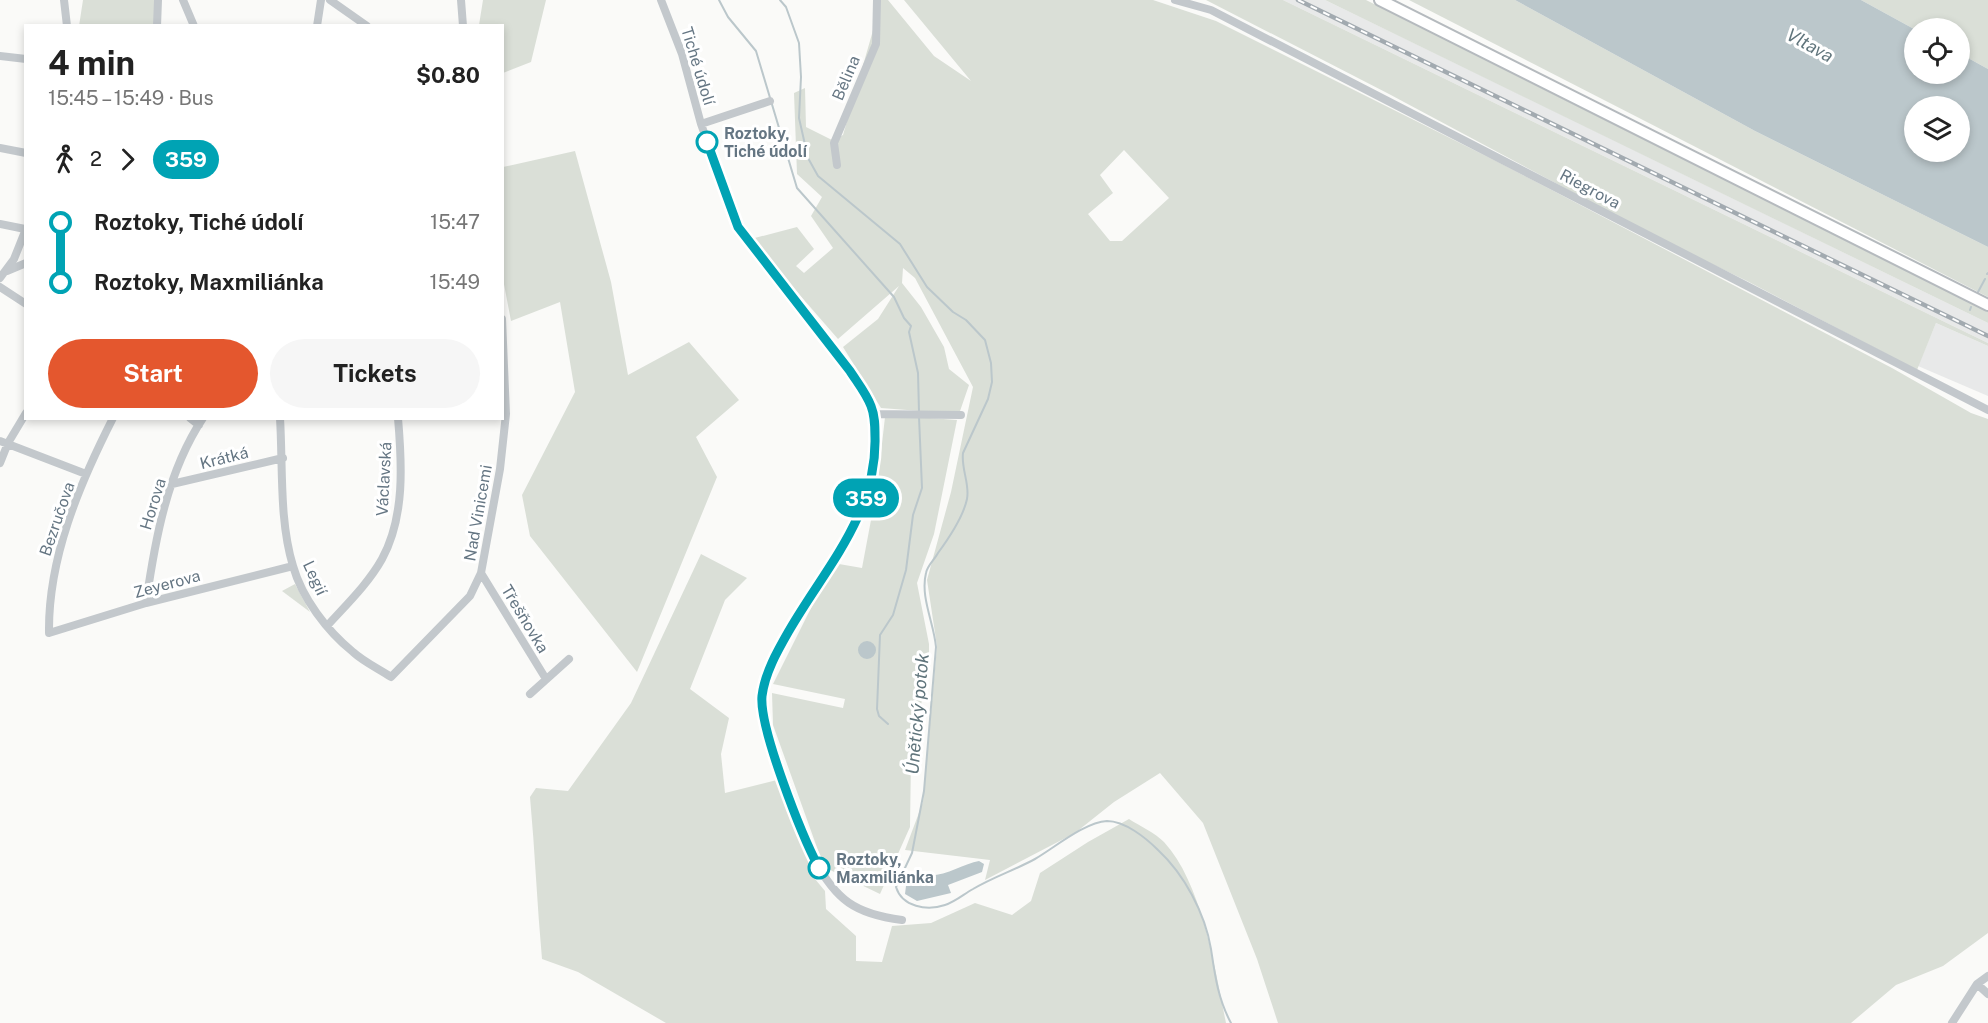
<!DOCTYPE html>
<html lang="en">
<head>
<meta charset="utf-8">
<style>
  :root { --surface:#fff; --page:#f6f6f6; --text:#222; --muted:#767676; --accent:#e4572e }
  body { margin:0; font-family:"Public Sans",sans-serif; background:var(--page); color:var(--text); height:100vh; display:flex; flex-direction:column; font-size:22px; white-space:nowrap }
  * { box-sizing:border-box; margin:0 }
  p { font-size:20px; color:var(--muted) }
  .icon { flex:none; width:33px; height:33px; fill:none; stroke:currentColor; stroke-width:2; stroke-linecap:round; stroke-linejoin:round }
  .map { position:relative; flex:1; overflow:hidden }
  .sheet { position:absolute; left:24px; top:24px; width:480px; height:396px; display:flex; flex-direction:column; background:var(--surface); border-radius:0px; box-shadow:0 3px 9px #0003 }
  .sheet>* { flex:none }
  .badge { padding:0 12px; border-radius:20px; font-size:21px; line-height:39px }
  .tools { position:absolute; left:1904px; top:18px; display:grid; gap:12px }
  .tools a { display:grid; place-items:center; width:66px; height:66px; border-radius:50%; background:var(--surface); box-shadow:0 3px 9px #0003; font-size:30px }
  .map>.badge { position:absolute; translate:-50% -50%; box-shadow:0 0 0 3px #fff }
  .legs { display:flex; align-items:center; gap:9px; height:66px; padding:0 24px; font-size:20px }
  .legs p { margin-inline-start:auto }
  .summary { display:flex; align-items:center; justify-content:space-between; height:102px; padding:0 24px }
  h1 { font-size:33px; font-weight:700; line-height:45px }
  .action { display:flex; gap:12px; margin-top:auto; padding:12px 24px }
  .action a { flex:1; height:69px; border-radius:36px; background:var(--accent); color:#fff; font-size:24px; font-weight:700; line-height:69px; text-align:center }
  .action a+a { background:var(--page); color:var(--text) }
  ul { padding:0 24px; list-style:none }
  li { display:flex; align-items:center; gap:21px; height:60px; font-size:22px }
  li i { display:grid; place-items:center; width:9px; height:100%; margin:0 8px; background:currentColor }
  li i::after { content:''; width:15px; height:15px; margin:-8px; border:4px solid; border-radius:50%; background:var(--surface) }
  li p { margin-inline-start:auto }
  li:first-child i { background:linear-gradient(#0000 50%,currentColor 0) }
  li:last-child i { background:linear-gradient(currentColor 50%,#0000 0) }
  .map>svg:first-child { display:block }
</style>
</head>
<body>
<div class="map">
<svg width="1988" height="1023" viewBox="0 0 1988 1023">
  <rect width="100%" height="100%" fill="#fafaf8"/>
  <path fill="#e8e9e9" d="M 1283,0 L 1325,0 L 1525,97 L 1988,323 L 1988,343 Z
    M 1936,323 L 1988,346 L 1988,396 L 1918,366 Z"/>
  <path fill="#dadfd7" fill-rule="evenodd" d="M 83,0 L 155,0 L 154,25 L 79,26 Z
    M 483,0 L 546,0 L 531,62 L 503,73 L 502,26 L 479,25 Z
    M 878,0 L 888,0 L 934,56 L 971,81 L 904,0 L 1153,0 L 1216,21 L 1498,162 L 1892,368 L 1971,413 L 1988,419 L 1988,933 L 1943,966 L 1896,985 L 1851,1023 L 1278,1023 L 1257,959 L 1203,823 L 1160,773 L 1114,802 L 1075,833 L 985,880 L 990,860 L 905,850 L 923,802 L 937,646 L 927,580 L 951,492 L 973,387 L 915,278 L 903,268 L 902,283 L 921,307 L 944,347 L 949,369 L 969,385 L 959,414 L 881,408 L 843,347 L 878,319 L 899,286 L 838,339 L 751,239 L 797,227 L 814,249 L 796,266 L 804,273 L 833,248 L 811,216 L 822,197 L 797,174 L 794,93 L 805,88 L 806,127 L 832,140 L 843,135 L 878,13 ZM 1124,150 L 1169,198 L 1122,241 L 1110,241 L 1088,214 L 1113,193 L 1100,175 Z
    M 1206,0 L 1283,0 L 1988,343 L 1988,346 L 1936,323 L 1917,370 L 1747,281 L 1660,239 L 1389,94 Z
    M 1325,0 L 1366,0 L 1988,312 L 1988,323 Z
    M 1409,0 L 1515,0 L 1755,131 L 1988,247 L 1988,297 Z
    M 1861,0 L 1988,0 L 1988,69 L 1959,53 L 1959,28 L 1914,29 Z
    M 575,151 L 611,282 L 628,375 L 689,342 L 739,400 L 696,437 L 717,477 L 637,672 L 530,536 L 522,495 L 575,392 L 560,302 L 511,321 L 503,279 L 503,167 Z
    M 902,416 L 957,420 L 934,534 L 917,583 L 929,644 L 929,663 L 911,758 L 910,827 L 880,894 L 824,867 L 773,725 L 772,693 L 843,708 L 845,699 L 773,684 L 820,590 L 839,564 L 862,568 L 877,488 L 885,417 Z
    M 701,554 L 747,578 L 725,600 L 690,689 L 729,718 L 721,754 L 725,793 L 781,779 L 815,879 L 825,891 L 826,909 L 856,936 L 856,961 L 882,962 L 892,926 L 931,923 L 975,903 L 1012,915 L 1031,901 L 1040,873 L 1088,842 L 1129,819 C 1140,826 1155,833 1164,842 C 1202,883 1215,969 1226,1023 L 666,1023 L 578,972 L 542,959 C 537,905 535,851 530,797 L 536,788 L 568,791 L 631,703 Z
    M 295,584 L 310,612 L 282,591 Z"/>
  <path fill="#bbc7cb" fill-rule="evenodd" d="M 1515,0 L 1861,0 L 1914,29 L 1914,74 L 1959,74 L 1959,53 L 1988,69 L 1988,247 L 1755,131 ZM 1959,106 L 1959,152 L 1914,152 L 1914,106 Z
    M858 650a9 9 0 1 1 18 0a9 9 0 1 1-18 0Z
    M 979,861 L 984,864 L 982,872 L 948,885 L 951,893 L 917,901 L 905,894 L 907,878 L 918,872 C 936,883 961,864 979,861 Z"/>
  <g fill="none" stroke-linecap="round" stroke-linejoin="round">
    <path stroke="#bbc7cb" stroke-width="2" d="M 719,0 L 728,17 L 756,51 L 797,188 L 894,297 L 904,318 L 911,326 L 909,332 L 918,373 L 919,412
      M 780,0 L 786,7 L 799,43 L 801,77 L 799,118 L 808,158 L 818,176 L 900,244 L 927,287 L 953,312 L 966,320 L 985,340 L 991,363 L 992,382 L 988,399 L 963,453 C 961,469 970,484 967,499 C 963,518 949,538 938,553 C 935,559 927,566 926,573 C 920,597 934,623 936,647 L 924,791 L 912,853 L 896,887 C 902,907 927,911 945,905 C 955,902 964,894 973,889 C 993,877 1015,870 1035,859 C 1054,848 1085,822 1107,821 C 1125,821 1146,838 1158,850 C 1184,874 1205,913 1211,949 C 1215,976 1218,999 1231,1023
      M 1987,274 L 1988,273
      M 1978,292 L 1985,279
      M 1970,310 L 1971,307
      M 888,724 L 879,716 L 877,709 L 880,635 L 893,615 L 906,570 L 913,515 L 922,488 L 919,417"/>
    <defs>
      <path id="major" d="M 1380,0 L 1988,305"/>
    </defs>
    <use href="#major" stroke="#b5babe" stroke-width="14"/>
    <path stroke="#c3c8cc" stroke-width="8" d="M 64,0 L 67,26
      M 183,0 L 194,26
      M 330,0 L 367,26
      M 461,0 L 463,26
      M 661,0 L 682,54 L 701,124 L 738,227 L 850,371 L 866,395 L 874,420 L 874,463 L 862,513 L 846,543 L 808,598 L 768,672 L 762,695 L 762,717 L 814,859 C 836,900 855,914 902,920
      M 1175,0 L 1211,10 L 1988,410
      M 157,26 L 158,0
      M 317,26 L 321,0
      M 0,56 L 26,59
      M 701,124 L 770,101
      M 0,148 L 26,153
      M 837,165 L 834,143 L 876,44 L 877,0
      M 0,224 L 25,229
      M 7,271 L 26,263
      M 0,278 L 14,259 L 26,229
      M 0,287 L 26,304
      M 873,414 L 961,415
      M 113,418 C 79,485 48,558 49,633 L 146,603 L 293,566
      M 190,418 L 199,425
      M 280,418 C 283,466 279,520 293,566 C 302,598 327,631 353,652 C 364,662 379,669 391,677 L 470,596 L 481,573 L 500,469 L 506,414 L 502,319
      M 0,441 L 86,474
      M 0,463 L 8,443 L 26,413
      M 172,484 L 283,458
      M 481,573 L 546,679
      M 146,603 C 155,540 167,472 203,418
      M 327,626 C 346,605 368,584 382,559 C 405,517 402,464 398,418
      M 530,694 L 569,659
      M 1977,984 L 1988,994
      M 1952,1023 L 1977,984 L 1988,976"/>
    <use href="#major" stroke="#fff" stroke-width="10"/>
    <defs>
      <path id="rail" d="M 1298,0 L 1988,336"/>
    </defs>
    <use href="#rail" stroke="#a2aab0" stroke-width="4.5"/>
    <use href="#rail" stroke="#fff" stroke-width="2" stroke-dasharray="7" stroke-linecap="butt"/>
  </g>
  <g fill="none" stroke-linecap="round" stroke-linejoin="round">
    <defs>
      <path id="line-1" d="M 707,142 L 738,227 L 850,371 C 857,382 866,393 871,406 C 875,416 875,426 875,437 C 877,514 826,567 790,629 C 778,650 765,672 762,696 C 759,728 802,836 819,868"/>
    </defs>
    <use href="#line-1" stroke="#fff" stroke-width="14"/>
    <use href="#line-1" stroke="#00a3b4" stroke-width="9"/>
  </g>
  <g fill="#fff" stroke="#00a3b4" stroke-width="3">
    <circle cx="707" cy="142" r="10"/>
    <circle cx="819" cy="868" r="10"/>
  </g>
  <g text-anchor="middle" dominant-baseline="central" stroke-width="6" stroke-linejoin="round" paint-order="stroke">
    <g font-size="16" fill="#657683" stroke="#fff">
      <text transform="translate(698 66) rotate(73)">Tiché údolí</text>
      <text transform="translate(846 78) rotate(-67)">Bělina</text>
      <text transform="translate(1590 189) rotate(28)">Riegrova</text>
      <text transform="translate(224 458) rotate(-14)">Krátká</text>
      <text transform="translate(384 479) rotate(-87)">Václavská</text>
      <text transform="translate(153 504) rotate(-73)">Horova</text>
      <text transform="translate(478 513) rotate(-80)">Nad Vinicemi</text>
      <text transform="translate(57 519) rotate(-71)">Bezručova</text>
      <text transform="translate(315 578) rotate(65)">Legií</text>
      <text transform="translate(167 584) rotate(-15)">Zeyerova</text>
      <text transform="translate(525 619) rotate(59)">Třešňovka</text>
    </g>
    <g font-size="16" font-weight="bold" fill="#657683" stroke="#fff" text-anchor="start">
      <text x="724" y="133">Roztoky,<tspan x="724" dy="18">Tiché údolí</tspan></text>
      <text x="836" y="859">Roztoky,<tspan x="836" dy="18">Maxmiliánka</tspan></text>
    </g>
    <g font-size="18" font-style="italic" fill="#60757c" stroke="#fff">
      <text transform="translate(1810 45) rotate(29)">Vltava</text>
      <text transform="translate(917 714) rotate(-85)">Únětický potok</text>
    </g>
  </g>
</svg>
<div class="tools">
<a><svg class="icon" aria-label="locate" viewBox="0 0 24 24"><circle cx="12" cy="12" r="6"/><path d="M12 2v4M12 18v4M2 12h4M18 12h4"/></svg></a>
<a><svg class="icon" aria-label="layers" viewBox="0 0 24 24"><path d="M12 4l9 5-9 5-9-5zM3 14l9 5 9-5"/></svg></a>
</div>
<b class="badge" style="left:866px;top:498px;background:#00a3b4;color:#fff">359</b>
<section class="sheet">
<div class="summary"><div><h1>4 min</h1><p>15:45 – 15:49 · Bus</p></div><b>$0.80</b></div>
<div class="legs"><svg class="icon" aria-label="walk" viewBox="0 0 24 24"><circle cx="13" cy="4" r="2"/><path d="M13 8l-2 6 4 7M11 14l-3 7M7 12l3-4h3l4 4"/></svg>2<svg class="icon" aria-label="forward" viewBox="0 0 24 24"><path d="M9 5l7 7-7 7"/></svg><b class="badge" style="background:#00a3b4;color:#fff">359</b></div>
<ul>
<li><i style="color:#00a3b4"></i><b>Roztoky, Tiché údolí</b><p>15:47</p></li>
<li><i style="color:#00a3b4"></i><b>Roztoky, Maxmiliánka</b><p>15:49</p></li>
</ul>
<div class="action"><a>Start</a><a>Tickets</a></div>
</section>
</div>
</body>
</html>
